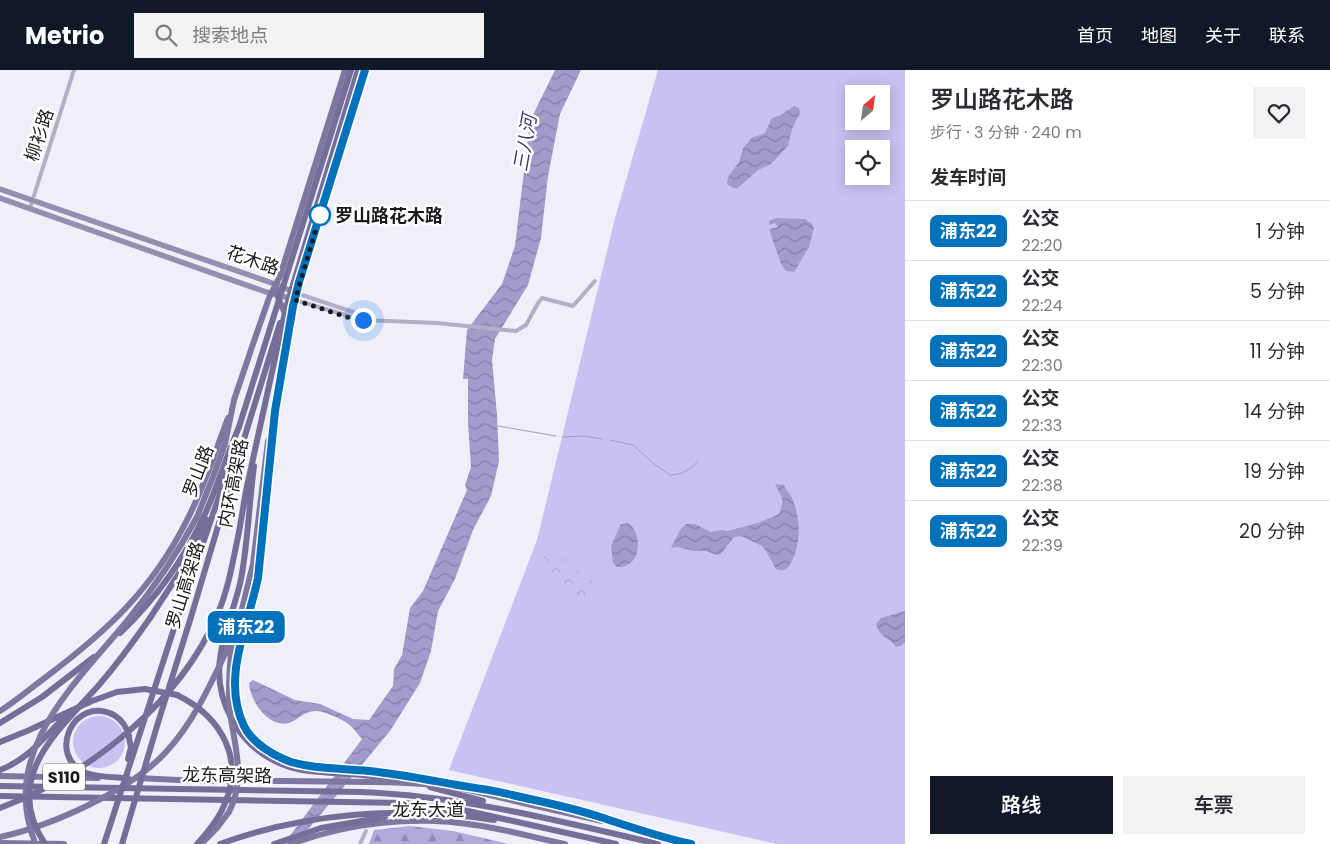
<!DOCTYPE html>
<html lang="zh">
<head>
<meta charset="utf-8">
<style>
  :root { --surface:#fff; --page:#f2f2f3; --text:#2b2b33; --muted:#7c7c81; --line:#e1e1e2; --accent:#111827 }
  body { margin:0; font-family:Poppins,"Noto Sans SC",sans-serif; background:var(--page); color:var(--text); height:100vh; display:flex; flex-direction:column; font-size:19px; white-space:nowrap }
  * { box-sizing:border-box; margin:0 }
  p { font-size:16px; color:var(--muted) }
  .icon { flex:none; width:28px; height:28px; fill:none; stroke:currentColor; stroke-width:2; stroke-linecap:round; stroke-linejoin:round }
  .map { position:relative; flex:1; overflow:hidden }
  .details { display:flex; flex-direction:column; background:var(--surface); width:425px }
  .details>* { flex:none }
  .badge { padding:0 10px; border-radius:8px; font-size:18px; line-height:32px }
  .needle { width:32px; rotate:29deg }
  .fabs { position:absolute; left:845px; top:15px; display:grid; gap:10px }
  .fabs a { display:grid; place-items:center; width:45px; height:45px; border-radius:0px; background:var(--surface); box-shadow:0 2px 12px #0003; font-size:25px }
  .you { position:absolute; width:25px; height:25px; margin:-12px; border:4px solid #fff; border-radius:50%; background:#1a73e8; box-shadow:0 0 0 8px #1a73e833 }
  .map>.badge { position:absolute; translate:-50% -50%; box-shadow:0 0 0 2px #fff }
  h2 { padding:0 25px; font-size:19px; line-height:45px }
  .round { display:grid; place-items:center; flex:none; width:52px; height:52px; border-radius:0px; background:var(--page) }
  .headline { display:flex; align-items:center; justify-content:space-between; height:85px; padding:0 25px }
  h1 { font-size:24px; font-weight:600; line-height:38px }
  .button { display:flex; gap:10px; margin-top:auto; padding:10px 25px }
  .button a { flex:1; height:58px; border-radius:0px; background:var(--accent); color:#fff; font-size:20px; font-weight:600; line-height:58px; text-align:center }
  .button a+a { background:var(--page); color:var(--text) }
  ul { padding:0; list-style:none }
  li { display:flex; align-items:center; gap:15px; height:60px; padding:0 25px; border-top:1px solid var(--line) }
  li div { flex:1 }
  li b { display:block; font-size:19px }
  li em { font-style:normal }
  li .badge { min-width:55px; font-weight:700; text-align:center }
  header { display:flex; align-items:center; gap:30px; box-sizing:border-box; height:70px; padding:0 25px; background:var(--accent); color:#fff }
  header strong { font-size:24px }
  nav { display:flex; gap:28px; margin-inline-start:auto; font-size:18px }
  .search { width:350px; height:45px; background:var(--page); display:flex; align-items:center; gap:12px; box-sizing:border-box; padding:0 18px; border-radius:0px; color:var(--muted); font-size:19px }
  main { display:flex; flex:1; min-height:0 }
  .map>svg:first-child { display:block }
</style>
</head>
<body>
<header>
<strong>Metrio</strong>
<div class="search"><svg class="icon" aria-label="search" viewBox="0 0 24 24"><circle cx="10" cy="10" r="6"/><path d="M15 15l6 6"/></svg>搜索地点</div>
<nav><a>首页</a><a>地图</a><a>关于</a><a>联系</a></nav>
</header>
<main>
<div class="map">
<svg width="905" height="774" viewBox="0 0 905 774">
  <defs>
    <pattern id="forest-firs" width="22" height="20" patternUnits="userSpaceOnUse" patternTransform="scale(1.25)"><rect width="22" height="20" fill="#b1abdb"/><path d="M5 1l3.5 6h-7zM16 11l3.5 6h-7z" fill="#8f8ab1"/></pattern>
    <pattern id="park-crowns" width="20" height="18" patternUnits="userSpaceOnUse" patternTransform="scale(1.25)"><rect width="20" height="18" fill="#c7c2f1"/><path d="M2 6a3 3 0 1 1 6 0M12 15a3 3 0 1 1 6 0" fill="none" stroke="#aaa6ce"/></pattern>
    <pattern id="water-waves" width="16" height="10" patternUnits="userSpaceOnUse" patternTransform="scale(1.25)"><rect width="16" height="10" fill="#a29ccc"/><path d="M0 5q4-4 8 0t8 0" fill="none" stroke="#837ea5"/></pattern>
  </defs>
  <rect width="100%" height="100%" fill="#efeffa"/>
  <path fill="#c7c2f1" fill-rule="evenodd" d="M 658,0 L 905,0 L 905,774 L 777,774 L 449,700 L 537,470 L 615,148 ZM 854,24 L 881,24 L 881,51 L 854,51 ZM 854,79 L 881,79 L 881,106 L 854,106 Z
    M73 672a26 26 0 1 1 52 0a26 26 0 1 1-52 0Z"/>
  <path fill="url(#forest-firs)" d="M 410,756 L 453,761 L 509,774 L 369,774 L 374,760 Z"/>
  <path fill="url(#park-crowns)" d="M 545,482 L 572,491 L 580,502 L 597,513 L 585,537 L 562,525 L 563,519 L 548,516 L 551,504 L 540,502 Z"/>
  <path fill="url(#water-waves)" d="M 555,0 L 581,0 L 560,44 L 548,106 L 541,168 L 528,215 L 495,269 L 492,290 L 497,345 L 499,391 L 491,426 L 473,460 L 455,509 L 438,541 L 431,581 L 420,613 L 390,661 L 296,774 L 282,774 L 292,763 L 362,669 C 359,666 356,661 352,657 C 345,650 327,642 317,641 C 305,640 298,650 289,653 C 268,658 250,631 249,613 L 253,610 L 295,630 L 320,634 L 353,649 L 369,650 L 393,616 L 394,599 L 402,585 L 410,538 L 423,521 L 467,420 L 465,415 L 471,397 L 468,352 L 468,309 L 463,309 L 467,260 L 502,214 L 515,176 L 530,51 Z
    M 794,36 L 799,38 L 800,43 L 792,59 L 788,76 L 771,94 L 758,100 L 738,118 C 733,119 730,117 727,113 L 728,107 L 739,92 L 743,78 L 752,68 L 765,63 L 772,48 L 779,46 Z
    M 776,148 L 805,149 L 812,154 L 814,158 L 809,177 L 794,202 L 786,201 L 781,194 L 769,159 L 778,157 L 775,153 L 769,155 L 769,151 Z
    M 775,414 L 784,415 C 786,420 789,423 792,428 C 801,447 801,475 791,493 C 787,500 784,502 776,499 L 766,481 L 762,476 L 741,466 L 734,467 L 721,484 L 717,485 L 706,481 L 693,481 L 678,477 L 671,478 L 680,460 L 686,454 L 695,454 L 711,462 L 722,460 L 728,461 L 758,453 L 779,444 C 785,429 782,428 775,414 Z
    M 628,453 C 644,464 641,499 617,497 L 613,493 L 611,476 L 621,454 Z
    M 905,541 L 905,572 L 901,576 L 896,577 C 889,566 881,570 876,554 L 881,548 Z"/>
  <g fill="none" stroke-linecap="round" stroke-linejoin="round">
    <path stroke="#a29ccc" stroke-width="1" d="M 498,356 L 556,366
      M 563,367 L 585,366 L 602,369
      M 610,370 L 633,375 L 654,394 L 670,405 C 680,405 691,400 697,392"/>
    <path stroke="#b1afc5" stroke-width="4" d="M 30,138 L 74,0
      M 296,223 L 374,249
      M 295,230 L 363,250 L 437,253 L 516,261 L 526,255 L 538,233 L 542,228 L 573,236 L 595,211
      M 360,774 L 366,761"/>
    <path stroke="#938faf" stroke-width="5.5" d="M 0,119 L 275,214 L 294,222
      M 0,128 L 266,222 L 293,229"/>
    <path stroke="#7d789f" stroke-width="6" d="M 275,214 L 277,225 L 286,246
      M 275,341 L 258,508 C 255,523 252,538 247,553 C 242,569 237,584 236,601 C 233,649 251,684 300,694 C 323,699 346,698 369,701 C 398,703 427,710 455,715
      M 274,344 L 289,254 L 299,212 L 365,0
      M 197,447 L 213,407 L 225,374 L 234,330 L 253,274 L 269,228 L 280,206 L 345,0
      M 225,584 L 232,566
      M 231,584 L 253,494 L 268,371
      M 0,641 C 16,631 31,618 46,607 C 107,561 152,520 187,450 C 204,418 215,382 228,348
      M 0,706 L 98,708
      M 138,708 L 198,711 L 287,711
      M 465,717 C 522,726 579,739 633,759
      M 532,735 L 602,751
      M 629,758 L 691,774
      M 201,774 L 217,758 L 229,742
      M 291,774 C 349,753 414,745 475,755 C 505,759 535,768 565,774"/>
    <path stroke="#746e98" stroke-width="6" d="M 325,83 L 351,0
      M 254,396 C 249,434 248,472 241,509 C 236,534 225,557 221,582 C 212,630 239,678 284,695 C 304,703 326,702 348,704 C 365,705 383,707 400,711
      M 239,462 L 246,421
      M 179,543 L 225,409 L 236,372
      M 191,547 L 247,359
      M 150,548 L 178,505 L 208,450
      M 120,563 C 157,528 185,488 206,442 C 218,414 227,385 239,357
      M 0,653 L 42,627 L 94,587
      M 0,672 L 27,661 L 92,631 L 117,622 L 145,619 L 177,625
      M 0,700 C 30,689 46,664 68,644
      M 128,708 C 115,707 99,708 86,703 C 46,687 73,624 114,645 C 122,650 127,658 129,666
      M 0,716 L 361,722 C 463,726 559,751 658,774
      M 430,717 L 483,731
      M 0,726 L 405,733 L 468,741 L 616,774
      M 220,774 C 307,742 403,736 494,750
      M 274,774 L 321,758 L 385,747"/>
    <path stroke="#7d789f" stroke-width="6" d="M 287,711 C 341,712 397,710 451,717 C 478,721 505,729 532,735
      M 229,742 C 246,709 235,677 230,643 C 228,623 229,604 231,584
      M 0,767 C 51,756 130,721 166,682 C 192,654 209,618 225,584
      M 34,770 C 0,681 76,613 127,551 C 154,518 177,484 197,447
      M 0,773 L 64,774"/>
    <path stroke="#746e98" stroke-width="6" d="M 239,357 L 325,83
      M 247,359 L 280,253
      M 246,421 L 286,238 L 358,0
      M 177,625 C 222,647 247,691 222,740 C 216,752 207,763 197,774
      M 128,689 L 131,677 L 129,668
      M 0,738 C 89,705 181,632 218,543 C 229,517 233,490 239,462
      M 45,774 C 1,708 58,661 99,615 C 117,594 134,571 150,548
      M 104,774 L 179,543
      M 122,774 L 157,656 L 191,547"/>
  </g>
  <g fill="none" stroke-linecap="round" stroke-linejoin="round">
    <defs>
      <path id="line" d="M 365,0 L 299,212 L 293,236 L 275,341 L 258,508 C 248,556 221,608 244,656 C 252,673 274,686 291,692 C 318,700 349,698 378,702 C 413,706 447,714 482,719 C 498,721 515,726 530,729 C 553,734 575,739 597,746 C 628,756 659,767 691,774"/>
    </defs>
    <use href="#line" stroke="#fff" stroke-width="11"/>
    <use href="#line" stroke="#0072bc" stroke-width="8"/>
    <path stroke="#1b1b1f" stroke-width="5" stroke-dasharray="0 9" d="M 320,145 L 295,230 L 350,248 L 363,250"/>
  </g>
  <circle fill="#fff" stroke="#0072bc" stroke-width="2.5" cx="320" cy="145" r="10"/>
  <g text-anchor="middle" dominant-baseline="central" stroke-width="5" stroke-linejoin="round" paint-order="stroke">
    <rect fill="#fff" stroke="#5f5f62" stroke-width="1" x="43" y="693.5" width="42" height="27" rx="4"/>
    <g font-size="16" font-weight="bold" fill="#1b1b1f">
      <text x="64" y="707">S110</text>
    </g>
    <g font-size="18" fill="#1b1b1f" stroke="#fff">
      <text transform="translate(39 65) rotate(-72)">柳衫路</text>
      <text transform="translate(253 190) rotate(19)">花木路</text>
      <text transform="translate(198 401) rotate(-69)">罗山路</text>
      <text transform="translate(233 413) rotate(-79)">内环高架路</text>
      <text transform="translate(185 515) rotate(-73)">罗山高架路</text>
      <text transform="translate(227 705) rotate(1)">龙东高架路</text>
      <text x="428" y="739">龙东大道</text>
    </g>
    <g font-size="18" font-weight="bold" fill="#1b1b1f" stroke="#fff" text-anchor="start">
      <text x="335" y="145">罗山路花木路</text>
    </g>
    <g font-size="19" font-style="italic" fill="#40346f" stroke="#fff">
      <text transform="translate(525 73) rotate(-80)">三八河</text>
    </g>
  </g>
</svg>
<div class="fabs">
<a><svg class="needle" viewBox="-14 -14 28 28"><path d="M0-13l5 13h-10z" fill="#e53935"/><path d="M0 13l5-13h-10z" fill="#7c7c81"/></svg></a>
<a><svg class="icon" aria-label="locate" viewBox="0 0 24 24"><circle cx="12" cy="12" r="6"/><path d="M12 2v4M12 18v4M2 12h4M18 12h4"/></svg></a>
</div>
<div class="you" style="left:363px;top:250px"></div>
<b class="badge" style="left:246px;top:557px;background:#0072bc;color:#fff">浦东22</b>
</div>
<section class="details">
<div class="headline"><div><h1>罗山路花木路</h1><p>步行 · 3 分钟 · 240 m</p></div><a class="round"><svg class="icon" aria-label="heart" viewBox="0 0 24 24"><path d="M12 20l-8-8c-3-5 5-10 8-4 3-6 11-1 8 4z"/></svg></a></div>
<h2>发车时间</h2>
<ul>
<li><span class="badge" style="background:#0072bc;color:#fff">浦东22</span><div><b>公交</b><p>22:20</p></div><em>1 分钟</em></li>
<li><span class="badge" style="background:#0072bc;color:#fff">浦东22</span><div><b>公交</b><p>22:24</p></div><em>5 分钟</em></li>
<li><span class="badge" style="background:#0072bc;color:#fff">浦东22</span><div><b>公交</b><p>22:30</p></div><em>11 分钟</em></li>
<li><span class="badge" style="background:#0072bc;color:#fff">浦东22</span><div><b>公交</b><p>22:33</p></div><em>14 分钟</em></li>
<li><span class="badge" style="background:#0072bc;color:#fff">浦东22</span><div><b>公交</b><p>22:38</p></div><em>19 分钟</em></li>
<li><span class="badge" style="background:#0072bc;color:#fff">浦东22</span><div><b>公交</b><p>22:39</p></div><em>20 分钟</em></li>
</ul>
<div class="button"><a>路线</a><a>车票</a></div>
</section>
</main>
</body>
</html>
